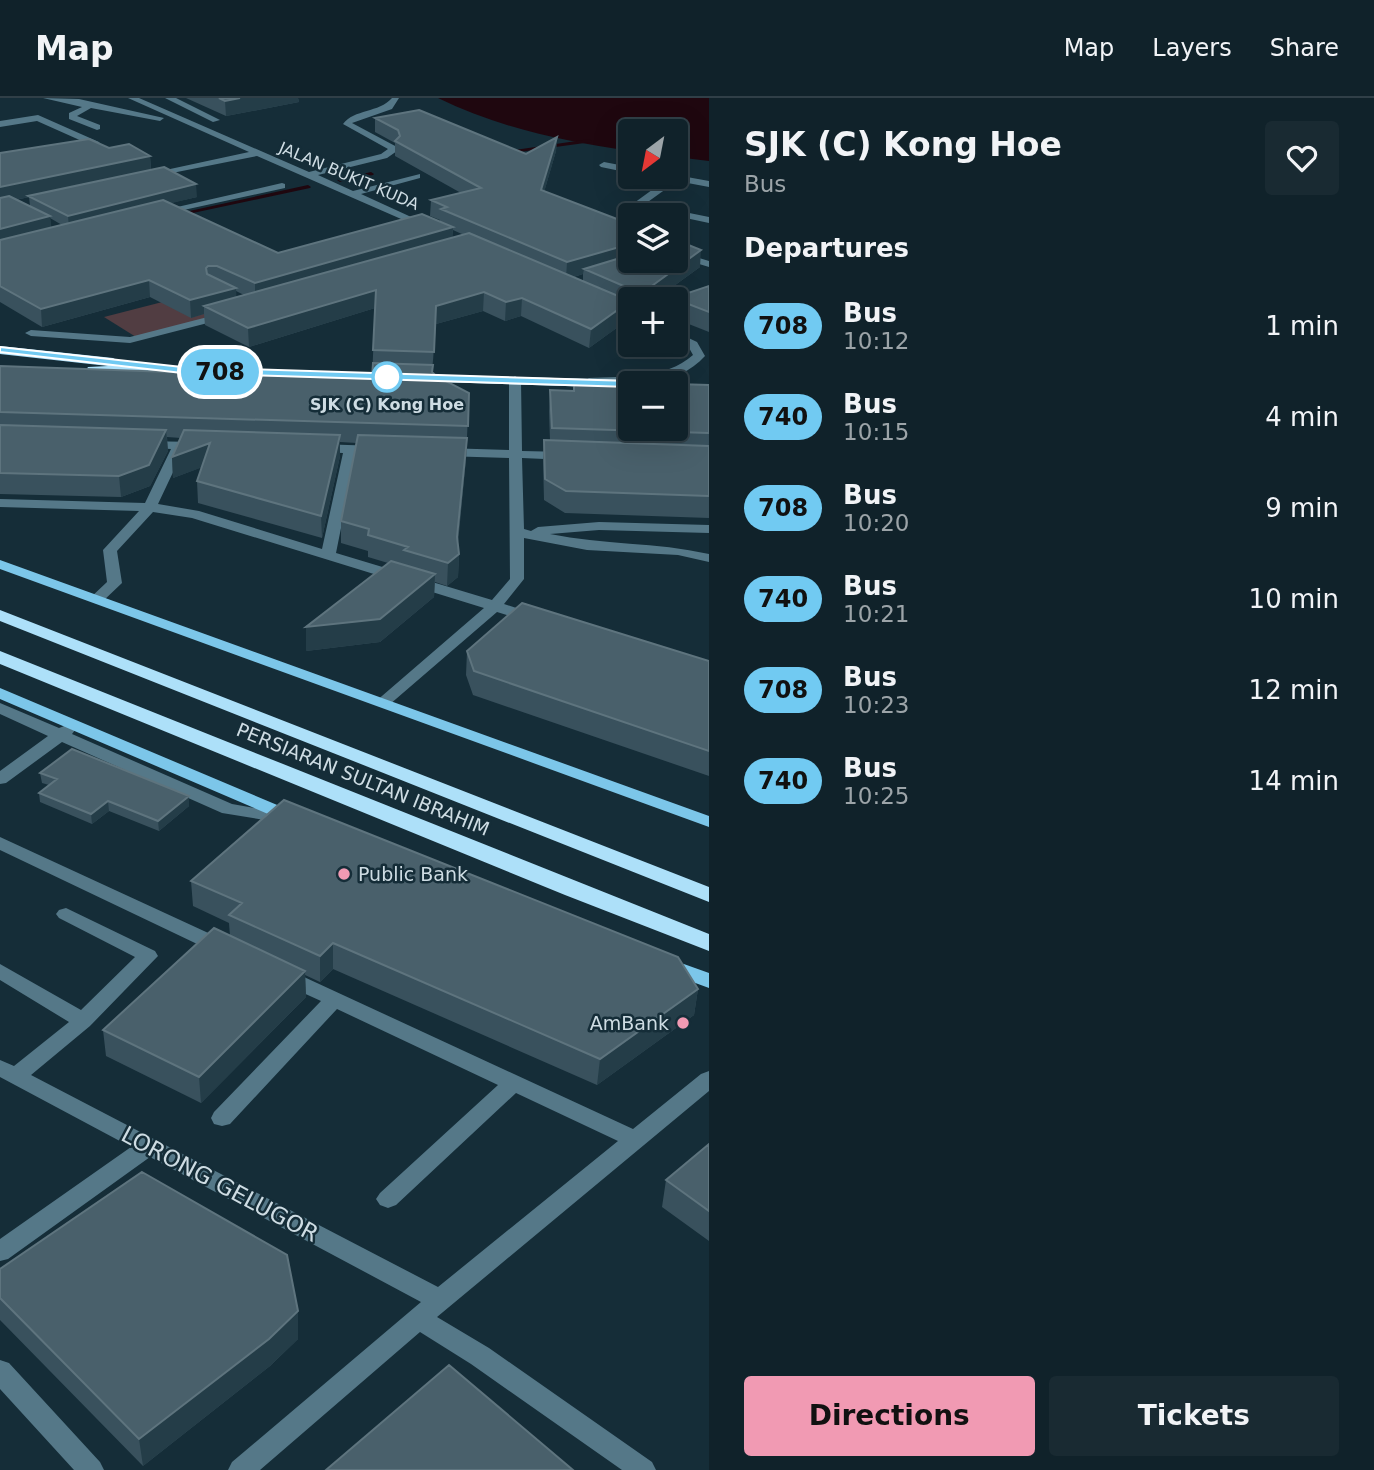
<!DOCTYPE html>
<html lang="en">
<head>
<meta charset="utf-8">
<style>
  :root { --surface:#10222a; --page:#192a32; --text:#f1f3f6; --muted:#9ca4a8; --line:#303f47; --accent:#f19ab3 }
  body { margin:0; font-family:"DejaVu Sans",sans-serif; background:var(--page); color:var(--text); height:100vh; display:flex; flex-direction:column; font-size:26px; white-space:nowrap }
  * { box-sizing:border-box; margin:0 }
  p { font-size:23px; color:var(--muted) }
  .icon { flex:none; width:38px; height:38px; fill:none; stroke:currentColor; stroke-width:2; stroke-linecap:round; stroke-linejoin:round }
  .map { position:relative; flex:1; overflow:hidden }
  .sheet { display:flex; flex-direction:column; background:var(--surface); width:665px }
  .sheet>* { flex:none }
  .badge { padding:0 14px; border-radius:23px; font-size:24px; line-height:46px }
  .needle { width:46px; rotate:212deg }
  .buttons { position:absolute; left:618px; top:21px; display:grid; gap:14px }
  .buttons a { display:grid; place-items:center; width:70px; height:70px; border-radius:7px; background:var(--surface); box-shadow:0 7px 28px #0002,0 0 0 2px var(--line); font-size:35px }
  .map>.badge { position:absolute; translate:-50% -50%; box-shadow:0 0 0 4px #fff }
  h2 { padding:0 35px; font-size:26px; line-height:63px }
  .round { display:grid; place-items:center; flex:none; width:74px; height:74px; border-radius:7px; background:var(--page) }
  .overview { display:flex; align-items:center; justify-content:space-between; height:119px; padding:0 35px }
  h1 { font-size:33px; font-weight:600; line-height:52px }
  .primary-button { display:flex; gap:14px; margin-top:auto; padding:14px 35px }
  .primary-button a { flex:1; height:80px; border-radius:7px; background:var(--accent); color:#111; font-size:28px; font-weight:600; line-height:80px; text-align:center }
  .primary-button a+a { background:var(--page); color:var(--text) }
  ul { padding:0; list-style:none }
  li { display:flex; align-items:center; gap:21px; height:91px; padding:0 35px }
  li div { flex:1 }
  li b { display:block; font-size:26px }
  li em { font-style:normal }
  li .badge { min-width:77px; font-weight:700; text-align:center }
  header { display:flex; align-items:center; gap:42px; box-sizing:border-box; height:98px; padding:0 35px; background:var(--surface); border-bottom:2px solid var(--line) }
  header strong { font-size:33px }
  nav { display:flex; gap:38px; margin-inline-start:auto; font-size:24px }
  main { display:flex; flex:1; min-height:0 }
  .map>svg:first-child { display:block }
</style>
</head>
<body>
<header>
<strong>Map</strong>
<nav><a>Map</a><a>Layers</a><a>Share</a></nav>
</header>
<main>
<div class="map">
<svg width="709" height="1372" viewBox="0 0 709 1372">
  <rect width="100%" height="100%" fill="#152d38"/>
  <path fill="#513d42" d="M 209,192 L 243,210 L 136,239 L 104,219 Z"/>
  <path fill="#1f070f" d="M 438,0 L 709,0 L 709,63 L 676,59 L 676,33 L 630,33 L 630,53 C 563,43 499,30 438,0 Z"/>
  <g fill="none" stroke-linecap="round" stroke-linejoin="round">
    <path fill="#1f070f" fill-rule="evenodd" d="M 590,41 L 592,44 L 504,56 L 501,54 Z
      M 371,74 L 374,76 L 373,77 L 340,84 L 337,82 Z
      M 308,87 L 311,89 L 310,90 L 174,119 L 171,117 Z"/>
    <path fill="#557888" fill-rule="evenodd" d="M 43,0 L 79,1 L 164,20 L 160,23 L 91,10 L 77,18 L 100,27 L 100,31 L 97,32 L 69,21 L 69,15 L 82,9 Z
      M 128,0 L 139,0 L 309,74 L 381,56 L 388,51 L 343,26 C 354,11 379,15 392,0 L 399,0 L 392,11 L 352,25 L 397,49 L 397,53 L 387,60 L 318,77 L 353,93 L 420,76 L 420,80 L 361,96 L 433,129 L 424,131 L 257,58 L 147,80 L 147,76 L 249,54 Z
      M 165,0 L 176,0 L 220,22 L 213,24 Z
      M 38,17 L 99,44 L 100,46 L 93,48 L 37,23 L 0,29 L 0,23 Z
      M 604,64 L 630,69 L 630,75 L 601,69 L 599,67 Z
      M 676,77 L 709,83 L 709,89 L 677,83 L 645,106 L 709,119 L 709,125 L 634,109 L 634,105 L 667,81 L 664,79 Z
      M 282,85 L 285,86 L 285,90 L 156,118 L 151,115 Z
      M 676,153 L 709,163 L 709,169 L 676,159 Z
      M 227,214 L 231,215 L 231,219 L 130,245 L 31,238 L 25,235 L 31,232 L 130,239 Z
      M 676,234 L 697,244 L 705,258 C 677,290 627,285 589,288 L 583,284 L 589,280 C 624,278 665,282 693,257 L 688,248 L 676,241 Z
      M 515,278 L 521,282 L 522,353 L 567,354 L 574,358 L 567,362 L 522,360 L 524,431 L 531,433 L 538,429 L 599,424 L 709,427 L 709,435 L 599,432 L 550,436 C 603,447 656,444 709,456 L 709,464 L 678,457 L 587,452 L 524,440 L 524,481 L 504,506 L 538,517 L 541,520 L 538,523 L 533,525 L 497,514 L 389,607 L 383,609 L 375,604 L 484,510 L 192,420 L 153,414 L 117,453 L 122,485 L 102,504 L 97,506 L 89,501 L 107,484 L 103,452 L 139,413 L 0,409 L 0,401 L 145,405 L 171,351 L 138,349 L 138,343 L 199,344 L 204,345 L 204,351 L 184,351 L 158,406 L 199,413 L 322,451 L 343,355 L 318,354 L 311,350 L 318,346 L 378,348 L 385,352 L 383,355 L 356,355 L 336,455 L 492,502 L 510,481 L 509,360 L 444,358 L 437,354 L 444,350 L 509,352 L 509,282 Z
      M 0,605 L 59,630 L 67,627 L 73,628 L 75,632 L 72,636 L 232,706 L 289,716 L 298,721 L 289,726 L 222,715 L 62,644 L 6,685 L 0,686 L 0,673 L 48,638 L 0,616 Z
      M 0,739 L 230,845 L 233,850 L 230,855 L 216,855 L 0,752 Z
      M 66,810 L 155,853 L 158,858 L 90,928 L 31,977 L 438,1189 L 618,1043 L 516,995 L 396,1107 L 388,1110 L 380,1107 L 376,1101 L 380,1095 L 498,987 L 337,911 L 230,1026 L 222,1028 L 214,1026 L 211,1020 L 214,1014 L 321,903 L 277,883 L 274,878 L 277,873 L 291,873 L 633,1031 L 701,976 L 709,973 L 709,993 L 437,1219 L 489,1250 L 652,1364 L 656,1372 L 622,1372 L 471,1266 L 420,1234 L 260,1372 L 228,1372 L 232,1364 L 421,1204 L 150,1059 L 8,1161 L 0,1163 L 0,1141 L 131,1049 L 0,979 L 0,962 L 14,968 L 69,924 L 0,882 L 0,866 L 81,912 L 135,859 L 59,820 L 56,816 L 59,812 Z
      M 0,1262 L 9,1265 L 100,1364 L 104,1372 L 74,1372 L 0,1291 Z"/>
    <path fill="#7cc6e9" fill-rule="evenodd" d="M 0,462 L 709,718 L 709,729 L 0,471 Z
      M 0,590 L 301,717 L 304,721 L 301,725 L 289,725 L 0,601 Z
      M 667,860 L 709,875 L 709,890 L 660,872 L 657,867 L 660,862 Z"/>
    <path fill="#ade0f9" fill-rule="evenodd" d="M 0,248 L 113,260 L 120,264 L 115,268 L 630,282 L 637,285 L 630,285 L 630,290 L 182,276 L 93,276 L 88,275 L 86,272 L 88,269 L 108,268 L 0,256 Z
      M 0,512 L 709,789 L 709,804 L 0,523 Z
      M 0,553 L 709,836 L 709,853 L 565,797 L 0,566 Z"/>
  </g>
  <path fill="#39515d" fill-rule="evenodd" d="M 186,0 L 298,0 L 299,4 L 226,18 Z
    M 375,20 L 526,56 L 557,39 L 556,53 L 544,94 L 630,163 L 700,169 L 656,201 L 630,201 L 629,221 L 589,250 L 521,218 L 505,223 L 483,213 L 436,226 L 432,274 L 436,278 L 469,295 L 466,361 L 458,445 L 459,456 L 458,479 L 447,488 L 435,484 L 434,499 L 380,544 L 306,553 L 388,465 L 368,459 L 368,453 L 341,445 L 341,423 L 357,345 L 340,344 L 340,358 L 322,440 L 198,405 L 197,383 L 202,369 L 173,380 L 172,359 L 181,340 L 167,339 L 168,353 L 150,388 L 121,399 L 0,396 L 0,268 L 372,281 L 375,210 L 249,249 L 205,227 L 204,216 L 191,220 L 150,199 L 42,229 L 0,204 L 0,55 L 109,50 L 150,58 L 151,71 L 197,99 L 170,105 L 278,155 L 440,124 L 440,122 L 430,118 L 431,102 L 461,95 L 395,58 L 395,45 L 375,34 ZM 29,99 L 30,108 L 16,102 ZM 50,120 L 62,127 L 51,129 ZM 453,132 L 464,137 L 452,140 ZM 583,176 L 583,183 L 574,179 ZM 236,193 L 244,197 L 236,199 Z
    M 709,188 L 709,234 L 676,221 L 676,201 L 673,201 L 673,200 Z
    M 574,283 L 709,287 L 709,420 L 565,415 L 544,402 L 543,363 L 544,342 L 550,343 L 549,313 L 550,292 L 573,293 Z
    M 467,553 L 709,563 L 709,678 L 473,597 L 466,577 Z
    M 40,675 L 189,708 L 159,733 L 109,713 L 92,726 L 40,704 L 39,695 L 49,687 L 42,685 Z
    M 191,783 L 698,891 L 694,917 L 597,987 L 333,871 L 320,884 L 305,877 L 306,899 L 201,1005 L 106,958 L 103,932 L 230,838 L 229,825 L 193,808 Z
    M 709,1046 L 709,1143 L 662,1109 L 666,1082 Z
    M 0,1171 L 298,1213 L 298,1241 L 270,1268 L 143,1368 L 0,1222 Z"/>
  <path fill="#243d48" d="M 240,0 L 298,0 L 299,4 L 226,18 L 225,3 Z
    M 557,39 L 556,53 L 540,108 L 541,92 Z
    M 150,58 L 151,73 L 28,98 L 29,99 L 0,105 L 0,89 Z
    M 196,86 L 197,99 L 69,130 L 68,118 Z
    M 50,118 L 52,134 L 0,147 L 0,131 Z
    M 453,129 L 452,145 L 255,202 L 255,185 Z
    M 630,146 L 630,162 L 584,171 L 583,176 L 566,181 L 567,164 Z
    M 701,152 L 700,169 L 656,201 L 634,201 Z
    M 149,182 L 150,199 L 42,229 L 41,211 Z
    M 236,190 L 237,207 L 204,208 L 204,216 L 191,220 L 190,202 Z
    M 376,192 L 375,210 L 249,249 L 248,230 Z
    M 484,194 L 483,213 L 436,226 L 433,273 L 436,208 Z
    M 522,200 L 521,218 L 505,223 L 506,204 Z
    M 630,203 L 629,221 L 589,250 L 591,231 Z
    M 166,332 L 168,353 L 150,388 L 121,399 L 119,378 Z
    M 340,337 L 340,358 L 322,440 L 321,418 Z
    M 467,340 L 466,361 L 456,459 L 459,456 L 458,479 L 447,488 L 448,465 L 457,439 Z
    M 210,345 L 211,366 L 173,380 L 172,359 Z
    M 435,476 L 434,499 L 380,544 L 306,553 L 306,529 Z
    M 189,698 L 189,708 L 159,733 L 158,723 Z
    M 108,703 L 109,713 L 92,726 L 91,716 Z
    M 333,845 L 333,871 L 320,884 L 320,858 Z
    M 305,873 L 306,899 L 201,1005 L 199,979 Z
    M 698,891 L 694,917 L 597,987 L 600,961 Z
    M 298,1213 L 298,1241 L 270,1268 L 143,1368 L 139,1341 Z"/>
  <path fill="#49606b" stroke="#5e747e" stroke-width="2" d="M 219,0 L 240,0 L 225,3 Z
    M 419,12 L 526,56 L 557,39 L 541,92 L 630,126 L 630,146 L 567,164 L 441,111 L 447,109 L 431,102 L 481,90 L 395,43 L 400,38 L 398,32 L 375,20 Z
    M 89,41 L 109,50 L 129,46 L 150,58 L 0,89 L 0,55 Z
    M 164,69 L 196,86 L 68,118 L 28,98 Z
    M 9,98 L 50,118 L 0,131 L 0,100 Z
    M 163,102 L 278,155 L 422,116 L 453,129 L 255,185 L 217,168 L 208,168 L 206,170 L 207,176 L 236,190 L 190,202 L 149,182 L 41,211 L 0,188 L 0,142 Z
    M 469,135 L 630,203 L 591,231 L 522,200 L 506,204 L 484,194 L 436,208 L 434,254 L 373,252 L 376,192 L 248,230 L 204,208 Z
    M 676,142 L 701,152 L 634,201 L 633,192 L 584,171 L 630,157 L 630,163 L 676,163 Z
    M 709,188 L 709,214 L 673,200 Z
    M 373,265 L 433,267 L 432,274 L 436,278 L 469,295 L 468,328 L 0,314 L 0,268 L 372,281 Z
    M 574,283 L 653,285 L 630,285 L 630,331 L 676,331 L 676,286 L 709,287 L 709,335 L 552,330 L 550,292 L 574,293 Z
    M 0,327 L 166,332 L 149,367 L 119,378 L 0,375 Z
    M 184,332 L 340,337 L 321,418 L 197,383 L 210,345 L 172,359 Z
    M 358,337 L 467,340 L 457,439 L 459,456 L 448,465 L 404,452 L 408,449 L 368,437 L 369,431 L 341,423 Z
    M 544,342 L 709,348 L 709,398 L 566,393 L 545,381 Z
    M 391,463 L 435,476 L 380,521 L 306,529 Z
    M 522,505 L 709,563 L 709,653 L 474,573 L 467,553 Z
    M 72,651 L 189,698 L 158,723 L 108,703 L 91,716 L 39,695 L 57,681 L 40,675 Z
    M 284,702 L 678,859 L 698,891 L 600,961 L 333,845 L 320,858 L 229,817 L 242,805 L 191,783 Z
    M 214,830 L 305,873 L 199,979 L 103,932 Z
    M 709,1046 L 709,1113 L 666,1082 Z
    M 142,1074 L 287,1157 L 298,1213 L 269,1241 L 139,1341 L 0,1200 L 0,1171 Z
    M 449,1267 L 573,1372 L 326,1372 Z"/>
  <path fill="#71caf2" stroke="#fff" stroke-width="2" d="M 0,249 L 182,269 L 630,283 L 635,286 L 630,289 L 182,275 L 0,254 Z"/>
  <circle fill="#fff" stroke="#71caf2" stroke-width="3.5" cx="387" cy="279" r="14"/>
  <g fill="#f19ab3" stroke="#152d38" stroke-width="2.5">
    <circle cx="344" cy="776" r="7"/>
    <circle cx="683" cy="925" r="7"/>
  </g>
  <g text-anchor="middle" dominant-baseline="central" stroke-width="5" stroke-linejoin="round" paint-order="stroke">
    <g font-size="16" fill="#cedce3" stroke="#152d38">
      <text transform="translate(349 78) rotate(23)">JALAN BUKIT KUDA</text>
    </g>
    <g font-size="16" font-weight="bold" fill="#cedce3" stroke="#152d38">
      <text x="387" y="306">SJK (C) Kong Hoe</text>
    </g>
    <g font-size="19" fill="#cedce3" stroke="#152d38">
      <text transform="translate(363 681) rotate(22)">PERSIARAN SULTAN IBRAHIM</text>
    </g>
    <g font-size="19" fill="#cedce3" stroke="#152d38" text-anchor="start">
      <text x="358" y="776">Public Bank</text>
      <text x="669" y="925" text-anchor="end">AmBank</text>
    </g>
    <g font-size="23" fill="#cedce3" stroke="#152d38">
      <text transform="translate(220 1086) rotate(28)">LORONG GELUGOR</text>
    </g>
  </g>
</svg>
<div class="buttons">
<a><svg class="needle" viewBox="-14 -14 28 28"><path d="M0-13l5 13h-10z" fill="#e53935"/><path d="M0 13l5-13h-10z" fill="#9ca4a8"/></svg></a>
<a><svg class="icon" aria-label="layers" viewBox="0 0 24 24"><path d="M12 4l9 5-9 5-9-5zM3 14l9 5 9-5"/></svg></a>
<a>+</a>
<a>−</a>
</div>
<b class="badge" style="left:220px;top:274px;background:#71caf2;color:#111">708</b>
</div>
<section class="sheet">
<div class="overview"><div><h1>SJK (C) Kong Hoe</h1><p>Bus</p></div><a class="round"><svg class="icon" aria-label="heart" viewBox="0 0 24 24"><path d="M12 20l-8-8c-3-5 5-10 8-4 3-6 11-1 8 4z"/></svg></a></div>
<h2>Departures</h2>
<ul>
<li><span class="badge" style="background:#71caf2;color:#111">708</span><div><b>Bus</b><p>10:12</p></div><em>1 min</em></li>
<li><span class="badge" style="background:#71caf2;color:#111">740</span><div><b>Bus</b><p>10:15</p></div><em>4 min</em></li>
<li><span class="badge" style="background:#71caf2;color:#111">708</span><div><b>Bus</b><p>10:20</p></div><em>9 min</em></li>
<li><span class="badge" style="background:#71caf2;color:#111">740</span><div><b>Bus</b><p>10:21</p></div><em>10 min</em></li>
<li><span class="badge" style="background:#71caf2;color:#111">708</span><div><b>Bus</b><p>10:23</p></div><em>12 min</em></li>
<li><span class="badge" style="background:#71caf2;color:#111">740</span><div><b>Bus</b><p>10:25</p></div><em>14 min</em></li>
</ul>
<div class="primary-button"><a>Directions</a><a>Tickets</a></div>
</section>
</main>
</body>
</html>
